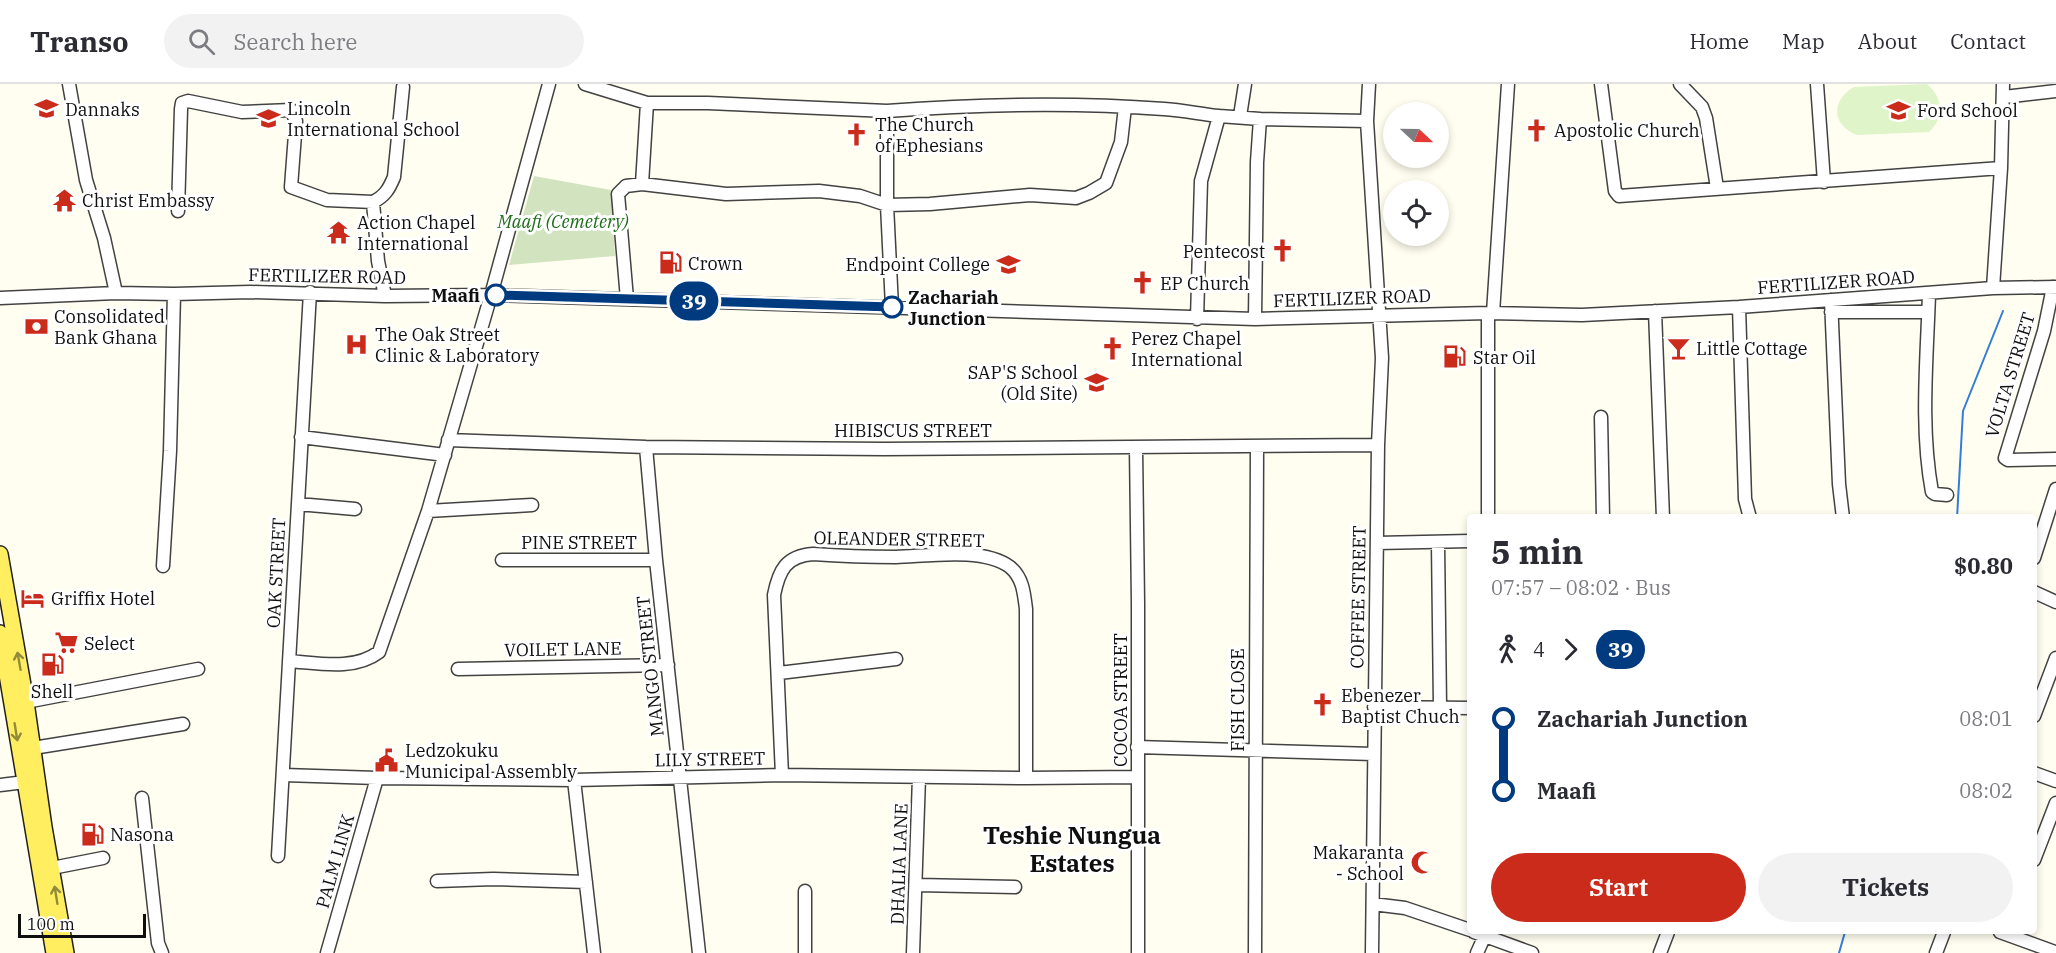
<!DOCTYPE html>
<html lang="en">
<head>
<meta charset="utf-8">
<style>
  :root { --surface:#fff; --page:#f2f2f3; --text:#2b2b33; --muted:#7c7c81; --line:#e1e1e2; --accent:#cb2b1a }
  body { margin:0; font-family:"IBM Plex Serif",serif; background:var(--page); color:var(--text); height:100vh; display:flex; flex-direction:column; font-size:22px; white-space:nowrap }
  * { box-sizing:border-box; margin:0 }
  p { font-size:20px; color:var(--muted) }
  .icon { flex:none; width:33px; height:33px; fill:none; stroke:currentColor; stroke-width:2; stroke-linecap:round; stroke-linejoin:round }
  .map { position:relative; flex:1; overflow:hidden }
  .details { position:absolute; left:1467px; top:430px; width:570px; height:420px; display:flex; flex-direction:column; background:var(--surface); border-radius:6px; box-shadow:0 3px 9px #0003 }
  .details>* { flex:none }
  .badge { padding:0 12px; border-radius:20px; font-size:21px; line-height:39px }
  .needle { width:39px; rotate:112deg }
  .controls { position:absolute; left:1383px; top:18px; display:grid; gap:12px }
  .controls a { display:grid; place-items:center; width:66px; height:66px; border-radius:50%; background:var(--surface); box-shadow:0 3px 9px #0003; font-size:30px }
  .scale { position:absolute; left:18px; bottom:15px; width:128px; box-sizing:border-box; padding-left:6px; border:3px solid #0f0f0f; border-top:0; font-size:16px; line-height:21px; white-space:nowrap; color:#0f0f0f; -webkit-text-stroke:4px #fff; paint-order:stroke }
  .map>.badge { position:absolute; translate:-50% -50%; box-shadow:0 0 0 3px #fff }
  .legs { display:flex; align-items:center; gap:9px; height:66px; padding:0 24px; font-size:20px }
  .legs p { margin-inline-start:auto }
  .head { display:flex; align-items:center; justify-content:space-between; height:102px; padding:0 24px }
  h1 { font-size:33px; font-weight:700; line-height:45px }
  .cta { display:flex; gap:12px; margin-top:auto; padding:12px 24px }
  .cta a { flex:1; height:69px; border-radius:36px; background:var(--accent); color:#fff; font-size:24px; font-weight:700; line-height:69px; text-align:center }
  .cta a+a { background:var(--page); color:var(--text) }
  ul { padding:0 24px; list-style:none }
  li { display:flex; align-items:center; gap:21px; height:72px; font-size:22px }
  li i { display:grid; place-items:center; width:9px; height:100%; margin:0 8px; background:currentColor }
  li i::after { content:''; width:15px; height:15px; margin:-8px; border:4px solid; border-radius:50%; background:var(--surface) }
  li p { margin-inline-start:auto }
  li:first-child i { background:linear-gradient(#0000 50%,currentColor 0) }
  li:last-child i { background:linear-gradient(currentColor 50%,#0000 0) }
  header { display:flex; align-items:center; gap:36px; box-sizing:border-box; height:84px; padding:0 30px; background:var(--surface); border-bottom:2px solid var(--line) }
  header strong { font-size:28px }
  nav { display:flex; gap:33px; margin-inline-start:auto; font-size:21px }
  .search { width:420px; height:54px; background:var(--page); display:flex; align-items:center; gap:15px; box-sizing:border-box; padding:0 21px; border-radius:33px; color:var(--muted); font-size:22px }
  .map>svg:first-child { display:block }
</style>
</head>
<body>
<header>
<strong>Transo</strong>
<div class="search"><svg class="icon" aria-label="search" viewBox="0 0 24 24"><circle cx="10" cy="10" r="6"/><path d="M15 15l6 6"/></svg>Search here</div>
<nav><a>Home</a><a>Map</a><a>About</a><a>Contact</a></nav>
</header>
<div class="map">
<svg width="2056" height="869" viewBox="0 0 2056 869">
  <rect width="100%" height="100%" fill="#fffef0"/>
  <path fill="#d2e4bf" d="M 534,92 L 611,106 L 615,172 L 509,181 Z"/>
  <path fill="#dff4c9" d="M 1927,0 C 1943,14 1945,33 1929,48 L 1857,51 C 1831,41 1831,16 1854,3 Z"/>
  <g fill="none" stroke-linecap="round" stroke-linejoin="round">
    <path stroke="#317ed8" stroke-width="2" d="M 1957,434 L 1963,327 L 2003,227
      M 1839,869 L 1845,848"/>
    <defs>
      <path id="minor" d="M 69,0 L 86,96 L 104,154 L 116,209
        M 585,0 L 647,19 L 708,19 L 887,27
        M 1369,0 L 1367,37 L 1382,274 L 1378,361 L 1372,869
        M 1601,0 L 1615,107 L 1619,112 L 2001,84
        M 1680,0 L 1702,23 L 1706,34 L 1717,104
        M 1817,0 L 1824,98
        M 2004,13 L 2056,7
        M 1240,32 L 1245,0
        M 642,100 L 647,19
        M 178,127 L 181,25 L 182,19 L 188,17 L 242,28 L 291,26 L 296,37 L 291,103 L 327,116 L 373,118
        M 2053,203 L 2044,247 L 2005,374 L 2008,376 L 2056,375
        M 1993,204 L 2001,84 L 2003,0
        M 1929,210 C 1927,275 1920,343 1932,408 L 1935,410 L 1947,411
        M 385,212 L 378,177 L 373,118 C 385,112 389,105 394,93 L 403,3
        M 0,214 L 116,209 L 174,210 L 250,208 L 385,212 L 491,211 L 1255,235 L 1488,229 L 1582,231 L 1739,223 L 1993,204 L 2056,203
        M 627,215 L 618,110 L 626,102 L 642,100 L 726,110 L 819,107 L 860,112 L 887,121 L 930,120 L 1030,111 L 1076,114 L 1089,109 L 1106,99 L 1121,58 L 1125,23
        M 1831,216 L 1839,400 L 1843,434
        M 892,223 L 887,121 L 887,27 C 979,20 1072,18 1164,25 C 1182,26 1200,30 1219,32
        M 1739,223 L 1745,415 L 1750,434
        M 1655,227 L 1663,434
        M 1831,228 L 1928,228
        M 1488,229 L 1488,434
        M 1493,229 L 1508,0
        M 1197,235 L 1201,97 L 1219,32 L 1260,35
        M 1255,235 L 1257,78 L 1260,35 L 1367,37
        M 1601,333 L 1603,434
        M 301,353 L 445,371
        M 448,356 L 646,363 L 884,365 L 1378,361
        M 646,363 L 656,476 L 699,869
        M 1136,364 L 1138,519 L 1138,869
        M 298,420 L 355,425
        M 428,427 L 532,421
        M 1377,459 L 1470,457
        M 1438,459 L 1440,623
        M 2034,474 L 2056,405
        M 502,476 L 656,476
        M 163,482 L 170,367 L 174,210
        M 2034,508 L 2056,518
        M 289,577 C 318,579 354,587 379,568 L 428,427 L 491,211 L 549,0
        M 458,585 L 668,581
        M 779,589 L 896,575
        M 26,618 L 198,585
        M 1374,623 L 1470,624
        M 2034,632 L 2056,574
        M 1137,663 L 1373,670
        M 33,664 L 183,640
        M 2034,689 L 2056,697
        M 284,691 L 377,694 L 574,696 L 782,691 L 1026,694 L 1137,693
        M 782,691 L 774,511 C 779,486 786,472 813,470 C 840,472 868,473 896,473 C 928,472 983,463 1010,483 C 1023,494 1024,509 1026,525 L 1026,694
        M 574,696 L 594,869
        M 0,701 L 25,698
        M 142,714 L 158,859 L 162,869
        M 278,772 L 310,208
        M 2034,776 L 2056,719
        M 52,784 L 103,774
        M 437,797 L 493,795 L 586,798
        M 917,801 L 1015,803
        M 805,807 L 805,869
        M 1373,820 L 1405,824 L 1470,846
        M 1474,848 L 1532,869
        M 2000,848 L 2055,868
        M 327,869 L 377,694
        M 913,869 L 919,693
        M 1255,869 L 1257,363
        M 1477,869 L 1485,851
        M 1660,869 L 1668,848
        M 1936,869 L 1944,848"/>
      <path id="major" d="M 0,470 L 26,618 L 44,743 L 66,869
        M 0,549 L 54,869"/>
    </defs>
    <use href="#minor" stroke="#424242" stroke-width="15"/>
    <use href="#major" stroke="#202020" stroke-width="18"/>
    <use href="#minor" stroke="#fff" stroke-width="12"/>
    <use href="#major" stroke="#ffef60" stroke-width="15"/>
  </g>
  <defs><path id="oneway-shaft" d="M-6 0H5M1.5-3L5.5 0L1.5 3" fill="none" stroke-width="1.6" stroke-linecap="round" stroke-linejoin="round" transform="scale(1.5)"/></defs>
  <g stroke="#938a3c">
    <use href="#oneway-shaft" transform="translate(19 577) rotate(-100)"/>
    <use href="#oneway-shaft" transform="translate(16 648) rotate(81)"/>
    <use href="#oneway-shaft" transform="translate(56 811) rotate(-99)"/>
  </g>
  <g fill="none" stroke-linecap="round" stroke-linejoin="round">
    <defs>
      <path id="line-1" d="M 496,211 L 892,223"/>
    </defs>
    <use href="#line-1" stroke="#fff" stroke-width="14"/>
    <use href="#line-1" stroke="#003b80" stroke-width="9"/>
  </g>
  <defs>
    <symbol id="school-bare" viewBox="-9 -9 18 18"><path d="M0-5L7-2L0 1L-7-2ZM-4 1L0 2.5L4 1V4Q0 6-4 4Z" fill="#cb2b1a" stroke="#fff" stroke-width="2.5" paint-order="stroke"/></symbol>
    <symbol id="church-bare" viewBox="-9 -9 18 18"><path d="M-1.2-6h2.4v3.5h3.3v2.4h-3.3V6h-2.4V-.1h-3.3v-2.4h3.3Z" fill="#cb2b1a" stroke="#fff" stroke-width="2.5" paint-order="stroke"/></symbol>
    <symbol id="temple-bare" viewBox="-9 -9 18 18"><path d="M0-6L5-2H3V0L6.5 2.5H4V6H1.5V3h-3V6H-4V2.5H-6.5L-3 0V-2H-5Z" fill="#cb2b1a" stroke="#fff" stroke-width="2.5" paint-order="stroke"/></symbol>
    <symbol id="fuel-bare" viewBox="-9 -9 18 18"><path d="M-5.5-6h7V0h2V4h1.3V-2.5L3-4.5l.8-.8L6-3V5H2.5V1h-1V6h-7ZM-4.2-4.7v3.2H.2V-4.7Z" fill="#cb2b1a" stroke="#fff" stroke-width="2.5" paint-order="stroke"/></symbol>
    <symbol id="bank-bare" viewBox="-9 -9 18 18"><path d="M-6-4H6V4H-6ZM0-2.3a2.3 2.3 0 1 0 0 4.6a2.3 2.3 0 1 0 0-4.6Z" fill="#cb2b1a" stroke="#fff" stroke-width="2.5" paint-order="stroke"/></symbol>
    <symbol id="hospital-bare" viewBox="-9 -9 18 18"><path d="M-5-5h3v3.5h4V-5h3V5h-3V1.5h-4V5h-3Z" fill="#cb2b1a" stroke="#fff" stroke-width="2.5" paint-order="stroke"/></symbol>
    <symbol id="bar-bare" viewBox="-9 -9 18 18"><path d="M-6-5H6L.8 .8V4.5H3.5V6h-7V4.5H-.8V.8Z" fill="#cb2b1a" stroke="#fff" stroke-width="2.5" paint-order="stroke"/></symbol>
    <symbol id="hotel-bare" viewBox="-9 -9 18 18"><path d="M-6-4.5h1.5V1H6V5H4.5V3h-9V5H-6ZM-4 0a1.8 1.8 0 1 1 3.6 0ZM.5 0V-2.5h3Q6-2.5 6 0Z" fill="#cb2b1a" stroke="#fff" stroke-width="2.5" paint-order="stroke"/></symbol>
    <symbol id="supermarket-bare" viewBox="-9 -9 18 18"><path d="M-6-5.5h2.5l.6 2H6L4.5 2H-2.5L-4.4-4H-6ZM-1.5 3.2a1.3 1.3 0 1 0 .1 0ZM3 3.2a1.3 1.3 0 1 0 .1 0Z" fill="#cb2b1a" stroke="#fff" stroke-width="2.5" paint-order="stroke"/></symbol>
    <symbol id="civic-bare" viewBox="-9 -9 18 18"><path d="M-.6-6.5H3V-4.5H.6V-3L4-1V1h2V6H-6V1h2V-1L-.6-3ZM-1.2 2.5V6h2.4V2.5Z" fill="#cb2b1a" stroke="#fff" stroke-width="2.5" paint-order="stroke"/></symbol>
    <symbol id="mosque-bare" viewBox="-9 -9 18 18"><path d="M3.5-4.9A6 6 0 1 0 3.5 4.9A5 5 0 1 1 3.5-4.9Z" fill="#cb2b1a" stroke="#fff" stroke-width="2.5" paint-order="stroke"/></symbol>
  </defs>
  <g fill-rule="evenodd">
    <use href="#school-bare" x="30" y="8" width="33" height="33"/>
    <use href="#school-bare" x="1882" y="10" width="33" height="33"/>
    <use href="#school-bare" x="252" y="18" width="33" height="33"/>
    <use href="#church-bare" x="1520" y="30" width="33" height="33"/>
    <use href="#church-bare" x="840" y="34" width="33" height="33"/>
    <use href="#temple-bare" x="48" y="100" width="33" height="33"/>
    <use href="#temple-bare" x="322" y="132" width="33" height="33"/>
    <use href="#church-bare" x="1266" y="150" width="33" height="33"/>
    <use href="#fuel-bare" x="654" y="162" width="33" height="33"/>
    <use href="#school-bare" x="992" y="164" width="33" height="33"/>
    <use href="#church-bare" x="1126" y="182" width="33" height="33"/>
    <use href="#bank-bare" x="20" y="226" width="33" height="33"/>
    <use href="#hospital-bare" x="340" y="244" width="33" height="33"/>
    <use href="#church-bare" x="1096" y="248" width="33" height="33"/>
    <use href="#bar-bare" x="1662" y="248" width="33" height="33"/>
    <use href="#fuel-bare" x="1438" y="256" width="33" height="33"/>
    <use href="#school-bare" x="1080" y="282" width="33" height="33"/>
    <use href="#hotel-bare" x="16" y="498" width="33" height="33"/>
    <use href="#supermarket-bare" x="50" y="542" width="33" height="33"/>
    <use href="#fuel-bare" x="36" y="564" width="33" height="33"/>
    <use href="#church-bare" x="1306" y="604" width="33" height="33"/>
    <use href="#civic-bare" x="370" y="660" width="33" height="33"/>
    <use href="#fuel-bare" x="76" y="734" width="33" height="33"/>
    <use href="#mosque-bare" x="1406" y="762" width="33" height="33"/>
  </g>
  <g fill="#fff" stroke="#003b80" stroke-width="3">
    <circle cx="496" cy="211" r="10"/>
    <circle cx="892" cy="223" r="10"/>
  </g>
  <g text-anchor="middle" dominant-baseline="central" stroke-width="6" stroke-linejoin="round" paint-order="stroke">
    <g font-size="18" fill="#0f0f0f" stroke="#fff" text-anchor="start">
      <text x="287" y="24">Lincoln<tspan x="287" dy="21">International School</tspan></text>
      <text x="65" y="25">Dannaks</text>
      <text x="1917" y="26">Ford School</text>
      <text x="875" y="40">The Church<tspan x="875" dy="21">of Ephesians</tspan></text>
      <text x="1554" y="46">Apostolic Church</text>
      <text x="82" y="116">Christ Embassy</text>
      <text x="357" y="138">Action Chapel<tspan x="357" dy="21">International</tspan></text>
      <text x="1265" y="167" text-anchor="end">Pentecost</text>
      <text x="688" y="179">Crown</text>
      <text x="990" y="180" text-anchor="end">Endpoint College</text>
      <text x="1160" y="199">EP Church</text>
      <text x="54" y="232">Consolidated<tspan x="54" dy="21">Bank Ghana</tspan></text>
      <text x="375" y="250">The Oak Street<tspan x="375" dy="21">Clinic &amp; Laboratory</tspan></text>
      <text x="1131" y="254">Perez Chapel<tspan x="1131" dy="21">International</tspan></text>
      <text x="1696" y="264">Little Cottage</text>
      <text x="1473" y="273">Star Oil</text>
      <text x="1078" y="288" text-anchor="end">SAP'S School<tspan x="1078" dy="21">(Old Site)</tspan></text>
      <text x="51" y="514">Griffix Hotel</text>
      <text x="84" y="559">Select</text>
      <text x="52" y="607" text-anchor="middle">Shell</text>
      <text x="1341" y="611">Ebenezer<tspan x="1341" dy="21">Baptist Chuch</tspan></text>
      <text x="405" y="666">Ledzokuku<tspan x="405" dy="21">Municipal Assembly</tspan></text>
      <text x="110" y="750">Nasona</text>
      <text x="1404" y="768" text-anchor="end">Makaranta<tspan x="1404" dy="21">- School</tspan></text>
    </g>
    <g font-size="18" font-style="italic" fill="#1e6d19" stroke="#fff">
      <text x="563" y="137">Maafi (Cemetery)</text>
    </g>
    <g font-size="18" fill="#0f0f0f" stroke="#fff">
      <text transform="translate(327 192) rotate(1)">FERTILIZER ROAD</text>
      <text transform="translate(1836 198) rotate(-4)">FERTILIZER ROAD</text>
      <text transform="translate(1352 214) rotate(-2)">FERTILIZER ROAD</text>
      <text transform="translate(2010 291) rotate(-73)">VOLTA STREET</text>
      <text x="913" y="346">HIBISCUS STREET</text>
      <text transform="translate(899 455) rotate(1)">OLEANDER STREET</text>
      <text x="579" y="458">PINE STREET</text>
      <text transform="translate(276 489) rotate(-87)">OAK STREET</text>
      <text transform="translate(1358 513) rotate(-89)">COFFEE STREET</text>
      <text transform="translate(563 565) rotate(-1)">VOILET LANE</text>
      <text transform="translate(650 582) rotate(-96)">MANGO STREET</text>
      <text transform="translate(1120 616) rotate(-90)">COCOA STREET</text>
      <text transform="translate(1237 616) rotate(-90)">FISH CLOSE</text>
      <text transform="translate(710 675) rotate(-1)">LILY STREET</text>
      <text transform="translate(335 777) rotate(-74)">PALM LINK</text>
      <text transform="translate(899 780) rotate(-88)">DHALIA LANE</text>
    </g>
    <g font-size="18" font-weight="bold" fill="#0f0f0f" stroke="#fff" text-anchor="end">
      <text x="480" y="211">Maafi</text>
      <text x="908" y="213" text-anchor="start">Zachariah<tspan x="908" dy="21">Junction</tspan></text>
    </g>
    <g font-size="24" font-weight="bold" fill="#0f0f0f" stroke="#fff">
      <text x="1072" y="751">Teshie Nungua<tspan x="1072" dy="28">Estates</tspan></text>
    </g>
  </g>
</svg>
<div class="controls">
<a><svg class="needle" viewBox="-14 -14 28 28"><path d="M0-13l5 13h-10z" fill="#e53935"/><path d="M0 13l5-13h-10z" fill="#7c7c81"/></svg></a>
<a><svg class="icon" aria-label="locate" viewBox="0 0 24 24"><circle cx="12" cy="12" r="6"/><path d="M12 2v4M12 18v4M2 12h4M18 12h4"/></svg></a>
</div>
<div class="scale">100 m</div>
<b class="badge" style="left:694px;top:217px;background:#003b80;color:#fff">39</b>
<section class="details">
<div class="head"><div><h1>5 min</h1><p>07:57 – 08:02 · Bus</p></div><b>$0.80</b></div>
<div class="legs"><svg class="icon" aria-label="walk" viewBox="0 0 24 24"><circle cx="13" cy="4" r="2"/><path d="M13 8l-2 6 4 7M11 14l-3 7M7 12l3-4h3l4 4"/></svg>4<svg class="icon" aria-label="forward" viewBox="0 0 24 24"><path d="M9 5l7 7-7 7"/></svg><b class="badge" style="background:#003b80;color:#fff">39</b></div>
<ul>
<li><i style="color:#003b80"></i><b>Zachariah Junction</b><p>08:01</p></li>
<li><i style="color:#003b80"></i><b>Maafi</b><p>08:02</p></li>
</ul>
<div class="cta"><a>Start</a><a>Tickets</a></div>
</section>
</div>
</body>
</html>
